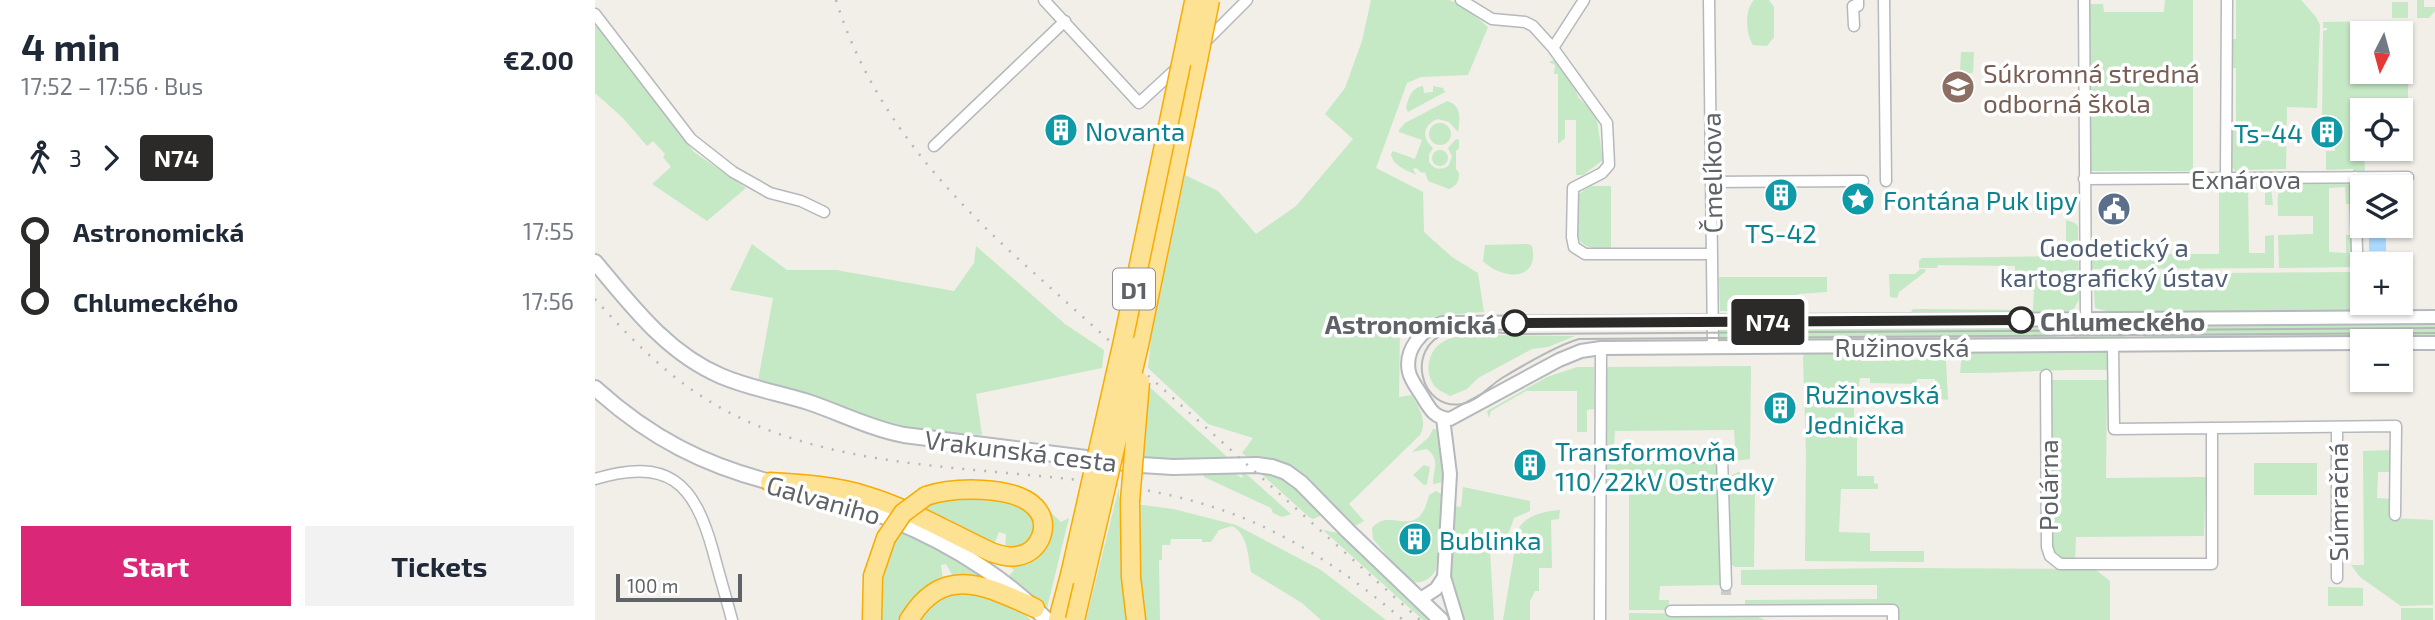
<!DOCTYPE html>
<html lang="en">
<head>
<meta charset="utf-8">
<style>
  :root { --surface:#fff; --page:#f2f2f3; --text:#1f2937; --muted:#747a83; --accent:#db2777 }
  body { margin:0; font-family:"Exo 2",sans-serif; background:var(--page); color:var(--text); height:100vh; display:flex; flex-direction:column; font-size:26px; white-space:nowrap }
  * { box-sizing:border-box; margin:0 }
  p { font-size:23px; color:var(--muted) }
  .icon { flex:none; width:38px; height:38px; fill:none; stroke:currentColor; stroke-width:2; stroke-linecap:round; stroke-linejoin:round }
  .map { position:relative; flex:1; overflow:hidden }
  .details { display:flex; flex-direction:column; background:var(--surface); width:595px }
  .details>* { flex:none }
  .badge { padding:0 14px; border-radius:5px; font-size:24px; line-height:46px }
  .needle { width:46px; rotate:186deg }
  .buttons { position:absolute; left:1755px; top:21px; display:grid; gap:14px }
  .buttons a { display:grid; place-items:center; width:63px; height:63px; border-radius:0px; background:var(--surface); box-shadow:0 2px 5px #0004; font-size:35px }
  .scale { position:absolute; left:21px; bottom:18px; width:126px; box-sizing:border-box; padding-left:7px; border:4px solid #5f6368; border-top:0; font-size:19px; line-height:24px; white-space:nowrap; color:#5f6368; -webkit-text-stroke:5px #fff; paint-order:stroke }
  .map>.badge { position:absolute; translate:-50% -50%; box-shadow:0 0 0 4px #fff }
  .legs { display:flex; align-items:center; gap:10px; height:77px; padding:0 21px; font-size:23px }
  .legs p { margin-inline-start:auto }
  .head { display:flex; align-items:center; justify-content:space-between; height:119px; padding:0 21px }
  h1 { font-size:38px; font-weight:700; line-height:52px }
  .cta { display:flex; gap:14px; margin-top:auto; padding:14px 21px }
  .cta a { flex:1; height:80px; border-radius:0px; background:var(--accent); color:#fff; font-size:28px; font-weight:700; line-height:80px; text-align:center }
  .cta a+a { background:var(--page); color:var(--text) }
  ul { padding:0 21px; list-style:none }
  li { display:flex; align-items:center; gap:24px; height:70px; font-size:26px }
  li i { display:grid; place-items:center; width:10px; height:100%; margin:0 9px; background:currentColor }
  li i::after { content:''; width:18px; height:18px; margin:-9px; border:5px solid; border-radius:50%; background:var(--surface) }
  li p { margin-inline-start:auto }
  li:first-child i { background:linear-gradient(#0000 50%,currentColor 0) }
  li:last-child i { background:linear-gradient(currentColor 50%,#0000 0) }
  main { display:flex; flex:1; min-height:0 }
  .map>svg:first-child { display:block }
</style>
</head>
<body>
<main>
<section class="details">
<div class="head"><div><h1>4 min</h1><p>17:52 – 17:56 · Bus</p></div><b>€2.00</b></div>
<div class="legs"><svg class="icon" aria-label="walk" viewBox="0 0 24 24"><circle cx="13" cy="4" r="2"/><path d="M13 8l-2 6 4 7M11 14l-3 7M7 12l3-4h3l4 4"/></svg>3<svg class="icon" aria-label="forward" viewBox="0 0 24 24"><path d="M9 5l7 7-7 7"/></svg><b class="badge" style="background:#2b2a29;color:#fff">N74</b></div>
<ul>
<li><i style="color:#2b2a29"></i><b>Astronomická</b><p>17:55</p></li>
<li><i style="color:#2b2a29"></i><b>Chlumeckého</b><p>17:56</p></li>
</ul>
<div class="cta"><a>Start</a><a>Tickets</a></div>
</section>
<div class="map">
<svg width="1840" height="620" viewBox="0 0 1840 620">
  <rect width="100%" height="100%" fill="#f1efe8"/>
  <path fill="#c5e8c5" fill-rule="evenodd" d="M 776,0 L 854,0 L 867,5 L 893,27 L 873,75 L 826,77 L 812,83 L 781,168 L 828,192 L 829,232 L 857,257 L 883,273 L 889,312 L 850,315 L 805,324 L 804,397 L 817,395 C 824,409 833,420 825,435 L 754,504 L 769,521 L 762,525 L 754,525 L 708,479 L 655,459 L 647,453 L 658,438 L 613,424 L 553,368 L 556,337 L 590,175 L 623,191 L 661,234 L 701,206 L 758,139 L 730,114 L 750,88 L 767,41 Z
    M 1159,0 L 1174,0 L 1179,7 L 1179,37 L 1172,46 L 1158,45 C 1151,33 1149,11 1159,0 Z
    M 1570,0 L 1598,0 L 1598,171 L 1491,171 L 1492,4 L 1508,4 L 1509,12 L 1569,12 Z
    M 1641,0 L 1706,0 L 1721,17 L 1725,25 L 1722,108 L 1692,107 L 1691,169 L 1651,170 L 1654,176 L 1642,173 L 1636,166 L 1635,128 L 1641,127 L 1641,68 L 1635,68 L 1635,39 L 1641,39 Z
    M 1822,0 L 1829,0 L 1829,7 L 1840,7 L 1840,11 L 1834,18 L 1822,18 Z
    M 1797,2 L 1813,2 L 1813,18 L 1797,18 Z
    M 1786,21 L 1786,28 L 1788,28 L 1789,21 L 1813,21 L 1813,120 L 1806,120 L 1806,110 L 1793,110 L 1792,101 L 1770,101 L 1770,110 L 1768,110 L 1770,175 L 1760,175 L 1758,169 L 1731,170 L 1731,151 L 1740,151 L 1741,127 L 1727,126 L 1728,31 L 1732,30 L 1732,28 L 1728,28 L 1728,22 ZM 1768,33 L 1806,33 L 1806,72 L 1768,72 Z
    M 0,22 L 99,152 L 151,188 L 112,221 L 57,184 L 76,167 L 68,157 L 70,154 L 58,141 L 52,146 L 28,118 L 0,93 Z
    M 1366,52 L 1379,52 L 1378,73 L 1365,73 Z
    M 959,60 L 980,87 L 983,97 L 998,112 L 1002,121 L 1008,160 L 988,175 L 981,175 L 981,120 L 970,120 L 970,138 L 963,144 L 963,74 L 959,74 L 960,65 L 954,62 Z
    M 828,86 L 829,93 L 838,92 L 838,86 L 848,88 L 850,92 L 813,112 L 811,108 C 814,97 816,88 828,86 Z
    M 852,101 C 867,105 865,119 863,132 L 854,122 L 843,119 C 828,124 826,138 838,148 L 834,154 L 834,162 C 840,170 847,171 854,165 L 857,156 L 853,148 L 861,139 L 864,140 L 864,148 L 861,151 L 861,169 L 864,173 C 864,181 862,186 854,189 L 833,181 L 830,172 L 827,173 L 821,168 L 818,169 L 821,175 C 810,169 798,166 796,154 L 798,151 L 820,159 L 827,140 L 804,132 L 804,130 L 810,123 Z
    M834 134a11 11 0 1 1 22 0a11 11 0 1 1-22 0Z
    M837 158a8 8 0 1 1 16 0a8 8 0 1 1-16 0Z
    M 1745,180 C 1758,184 1757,193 1759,204 L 1751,204 L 1750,187 L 1734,188 L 1734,252 L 1751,253 L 1751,235 L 1760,235 L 1760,267 L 1684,268 L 1683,235 L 1718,234 L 1718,216 L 1683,216 C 1683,204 1680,190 1691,182 Z
    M 1600,181 L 1632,181 L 1633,186 L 1647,186 L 1648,181 L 1672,183 L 1676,189 L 1678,205 L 1670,205 L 1670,188 L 1653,188 L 1654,253 L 1670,253 L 1670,236 L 1679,235 L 1679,268 L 1494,269 L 1494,260 L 1507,260 L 1510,254 L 1624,254 L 1624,185 L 1600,184 Z
    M 996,186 L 1016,186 L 1016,250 C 972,249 981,231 982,195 Z
    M 1471,220 L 1480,223 L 1483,227 L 1484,299 L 1478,311 L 1427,312 L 1426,316 L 1362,316 L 1342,312 L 1316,312 L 1318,309 L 1438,310 L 1439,291 L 1420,290 L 1420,266 L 1343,265 L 1342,268 L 1324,268 L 1324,261 L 1327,258 L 1471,256 Z
    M 157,244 L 192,270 L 241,270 L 359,291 L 379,263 L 381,246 L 470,324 L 509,350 L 507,368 L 381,394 L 387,435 L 294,428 L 224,399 L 163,381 L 178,298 L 135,290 Z
    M 933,244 L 937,246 C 945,282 907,280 888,261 L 890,245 Z
    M 1814,254 L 1814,266 L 1806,268 L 1806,264 L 1768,264 L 1767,268 L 1764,265 L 1764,255 Z
    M 1325,269 L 1331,269 L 1330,272 L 1304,292 L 1302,298 L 1295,297 L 1294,274 L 1320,274 Z
    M 1767,272 L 1768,303 L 1806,303 L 1806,272 L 1815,272 L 1816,306 C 1796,306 1779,311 1759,310 L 1756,314 L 1512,315 L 1511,311 L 1500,308 L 1498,274 Z
    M 1124,277 L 1232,277 L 1232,292 L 1203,294 L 1203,311 L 1125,311 Z
    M 1840,323 L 1840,337 L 1551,339 L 1544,332 L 1545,328 L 1551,324 Z
    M 1528,324 L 1535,332 L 1528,339 L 1482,340 L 1475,332 L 1483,325 Z
    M 1459,325 L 1465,329 L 1466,333 L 1458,340 L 1129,342 L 1123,338 L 1123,332 L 1129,326 Z
    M 875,335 L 980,336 L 953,347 L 937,349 L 883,378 L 872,389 L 855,396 C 848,392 840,389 837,382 C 829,368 835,349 848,342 C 855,337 866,336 875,335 Z
    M 1506,348 L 1514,356 L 1513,370 C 1464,369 1415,373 1365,373 L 1367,353 L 1375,349 Z
    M 1211,350 L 1266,350 L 1266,361 L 1322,360 L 1322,355 L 1347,354 L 1354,360 L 1351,360 L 1353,400 L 1346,399 L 1347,389 L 1341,389 L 1340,379 L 1322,379 L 1321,384 L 1275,383 L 1275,378 L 1265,378 L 1264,386 L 1259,387 L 1259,435 L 1262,435 L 1262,476 L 1279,476 L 1279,483 L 1283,484 L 1283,489 L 1246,489 L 1244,532 L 1275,533 L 1275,551 L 1329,551 L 1329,562 L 1210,561 L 1211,454 L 1208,357 Z
    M 1156,366 L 1155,459 L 1130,462 L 1131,445 L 1140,445 L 1139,430 L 1020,431 L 1019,446 L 1011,446 L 1011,367 Z
    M 982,367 L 999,367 L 999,409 L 992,410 L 992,432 L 982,432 L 982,391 L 931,391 L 896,411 L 894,418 L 892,411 L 952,377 Z
    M 1454,380 L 1512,380 L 1511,478 L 1611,477 L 1609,536 L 1481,537 L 1480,561 C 1464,562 1458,559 1454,543 Z
    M 550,383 L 627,452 L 634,459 L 567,461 L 543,456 Z
    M 838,429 L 841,429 L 849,455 L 849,482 L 838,484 C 838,470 846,460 832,449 L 817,452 L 834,437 Z
    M 1799,450 L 1799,472 L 1783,472 L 1782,498 L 1799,499 L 1798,518 L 1838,520 L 1838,605 L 1806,606 L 1765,577 L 1756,565 L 1769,565 L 1768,451 Z
    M 1025,458 L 1112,458 L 1121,463 L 1125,473 L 1125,585 L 1065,586 L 1064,600 L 1074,600 L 1074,610 L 1034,610 L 1034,479 L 1019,478 L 1019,488 L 1011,488 L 1010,468 L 1015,462 Z
    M 1659,463 L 1722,463 L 1722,495 L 1659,495 Z
    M 829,465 L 835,467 L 832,484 L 829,485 L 818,475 Z
    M 633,469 L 647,478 L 648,476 L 638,469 L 648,471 L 696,514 L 687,517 L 678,513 L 676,508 L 609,477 L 608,473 Z
    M 663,471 C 691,474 709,496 727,515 L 718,519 L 714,517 Z
    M 1143,472 L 1157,472 L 1157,489 L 1160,489 L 1159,567 L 1140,567 L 1133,562 L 1130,486 L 1134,477 Z
    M 524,487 L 526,554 L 535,620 L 491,620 Z
    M 868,487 L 935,501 L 935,511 L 919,518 L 913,535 L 894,533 L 899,620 L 866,620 C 849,580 855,549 859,506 L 866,507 Z
    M 841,491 L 848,495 L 841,570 C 833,582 827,583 814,582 L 778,539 L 777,528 C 796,505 823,544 834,495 Z
    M 344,496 L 416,500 L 441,516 L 437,545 L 410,550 L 411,534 L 404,532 L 400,542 L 396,547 L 352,518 L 349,524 L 329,515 L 325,504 Z
    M 540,504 L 578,509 L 641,525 L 726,570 L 791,620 L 726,620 L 707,603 L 656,572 C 653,556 653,534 637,526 L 624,530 L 616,542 L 607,542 L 607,539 L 576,539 L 575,545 L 567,545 L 567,560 L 564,560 L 565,620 L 547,620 Z
    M 452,509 L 466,522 L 474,518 L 452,608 L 413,577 L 419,570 L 412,565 C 445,564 467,543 452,509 Z
    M 965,510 L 964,519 L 956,520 L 957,568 L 944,568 L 944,591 L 940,591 L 935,601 L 935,620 L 908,620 L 922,537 L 919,536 C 928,516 944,512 965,510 Z
    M 302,527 L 356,554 L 391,578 L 358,576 L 351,564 L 346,565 L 348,580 L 306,620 L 283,620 L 281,597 Z
    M 728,530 L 747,534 L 838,620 L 828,620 Z
    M 1303,568 L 1500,569 L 1515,581 L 1515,620 L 1304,620 L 1304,608 L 1150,608 L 1150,600 L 1282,599 L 1282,585 L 1146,585 L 1146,570 Z
    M 1733,587 L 1768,588 L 1768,606 L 1733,606 Z
    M 367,588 L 424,609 L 436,620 L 321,620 L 332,604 Z
    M 1806,608 L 1838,608 L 1838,620 L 1806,620 Z
    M 1034,613 L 1159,615 L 1170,620 L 1034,620 Z"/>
  <path fill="#aadaff" d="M 1274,189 L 1272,211 L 1253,212 L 1253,190 Z
    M 1774,234 L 1791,234 L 1791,251 L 1774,251 Z"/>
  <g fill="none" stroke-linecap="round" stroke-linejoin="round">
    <path stroke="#ccccc8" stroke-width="10" stroke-dasharray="10 5" stroke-linecap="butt" d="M 1131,585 L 1131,600"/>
    <defs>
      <path id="minor" d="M 449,0 L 544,103 L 582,68
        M 866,0 L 897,19 L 930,22 L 938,26 L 958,48 L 1012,123 L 1014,165 L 1007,173 L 978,188 L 977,237 L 979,247 L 990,254 L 1117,254
        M 1114,0 L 1118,346
        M 1289,0 L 1291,181
        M 1489,0 L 1491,320
        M 0,14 L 96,139 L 138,172 L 175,193 L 206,201 L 229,212
        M 1259,26 L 1258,6 L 1263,6 L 1263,0
        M 608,44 L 652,0
        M 958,48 L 989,0
        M 339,146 L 470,21
        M 1760,177 L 1762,252
        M 1631,178 L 1632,0
        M 1489,179 L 1813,177
        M 1116,182 L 1268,181
        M 1518,345 L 1519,429 L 1801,426 L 1800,515
        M 1451,375 L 1452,547 L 1455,556 L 1465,564 L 1617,564 L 1617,428
        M 1742,427 L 1742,578
        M 1004,456 L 1127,457 L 1131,585
        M 0,479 C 73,457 99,482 118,551 C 124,574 131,597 137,620
        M 1076,611 L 1298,610 L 1298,620
        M 1005,620 L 1006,348"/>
      <path id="tertiary" d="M 1768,343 L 1006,348 L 986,351 L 964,360 L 855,419 C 839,418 835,409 827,396 C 823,389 816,381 814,372 C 809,350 827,328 848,323 L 1840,317
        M 1806,343 L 1840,343
        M 848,418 L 855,474 L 849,577 L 862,620
        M 824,600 L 841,589 L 849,577"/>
      <path id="secondary" d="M 0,262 C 37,306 72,353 126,376 C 154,388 184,393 213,402 C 246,413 274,428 309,435 L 546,465 L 578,467 L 662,465 L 677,467 L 691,472 L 706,483 L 753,531 L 846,620
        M 0,388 C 55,438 110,466 183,484
        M 209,491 C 301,514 384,553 452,620"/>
      <path id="motorway" d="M 544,345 L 603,60
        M 175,482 C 208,484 241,486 272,496 C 315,509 355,533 396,552 C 404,555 413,558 422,556 C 445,553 457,524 440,507 C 419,485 358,487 331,496
        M 535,501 L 536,577 L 541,620
        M 277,620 L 278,576 L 291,538
        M 314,620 C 349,562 393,587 440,608
        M 463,620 L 475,575"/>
    </defs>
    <use href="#minor" stroke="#b5b8bc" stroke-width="13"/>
    <use href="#tertiary" stroke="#b5b8bc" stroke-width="16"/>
    <use href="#secondary" stroke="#b6babf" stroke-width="18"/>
    <use href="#motorway" stroke="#f9ab00" stroke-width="21"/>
    <use href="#minor" stroke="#fff" stroke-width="10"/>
    <use href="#tertiary" stroke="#fff" stroke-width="12"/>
    <use href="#secondary" stroke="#fff" stroke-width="14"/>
    <use href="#motorway" stroke="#fde293" stroke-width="18"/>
    <path stroke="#b6b7b8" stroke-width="2" d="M 1840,328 L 926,334 C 908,334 867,327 851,333 C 810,348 825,411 867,404 C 883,401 894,386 907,378 C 927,366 962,345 984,339 L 1840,333"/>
    <path stroke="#b6b7b8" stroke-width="2.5" stroke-dasharray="2 9" stroke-linecap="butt" d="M 241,0 C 273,103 341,183 419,255 L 825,620
      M 0,299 C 34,337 70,374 114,401 C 254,487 443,458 598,501 C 679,523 745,566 808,620"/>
    <defs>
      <path id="motorway-bridge" d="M 603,60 L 615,0
        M 535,501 L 545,382
        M 291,538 L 308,513 L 331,496
        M 475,575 L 528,341 L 599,2
        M 480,620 L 544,345"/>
    </defs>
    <use href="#motorway-bridge" stroke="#f9ab00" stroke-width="21" stroke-linecap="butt"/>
    <use href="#motorway-bridge" stroke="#fde293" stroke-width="18"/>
  </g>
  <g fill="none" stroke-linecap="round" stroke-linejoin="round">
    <defs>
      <path id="line-1" d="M 920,323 L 1426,320"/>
    </defs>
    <use href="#line-1" stroke="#fff" stroke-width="16"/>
    <use href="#line-1" stroke="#2b2a29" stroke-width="10"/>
  </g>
  <defs>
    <symbol id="school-disc" viewBox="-11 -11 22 22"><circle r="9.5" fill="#8d6e63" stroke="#fff"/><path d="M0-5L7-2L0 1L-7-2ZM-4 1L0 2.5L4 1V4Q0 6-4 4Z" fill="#fff"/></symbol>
    <symbol id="building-disc" viewBox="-11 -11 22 22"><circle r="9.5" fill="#0f9aa8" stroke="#fff"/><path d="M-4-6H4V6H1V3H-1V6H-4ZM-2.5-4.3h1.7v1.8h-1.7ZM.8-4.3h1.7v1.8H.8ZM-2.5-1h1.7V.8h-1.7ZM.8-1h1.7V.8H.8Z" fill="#fff"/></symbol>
    <symbol id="sight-disc" viewBox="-11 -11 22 22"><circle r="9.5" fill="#0f9aa8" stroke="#fff"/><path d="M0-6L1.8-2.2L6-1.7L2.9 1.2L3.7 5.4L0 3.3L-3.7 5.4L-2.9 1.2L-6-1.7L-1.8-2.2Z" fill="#fff"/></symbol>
    <symbol id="civic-disc" viewBox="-11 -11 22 22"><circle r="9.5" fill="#5c6f8a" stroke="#fff"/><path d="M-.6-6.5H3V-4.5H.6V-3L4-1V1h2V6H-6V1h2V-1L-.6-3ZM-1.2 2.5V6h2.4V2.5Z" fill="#fff"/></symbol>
  </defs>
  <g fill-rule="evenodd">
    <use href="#school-disc" x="1344" y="68" width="38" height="38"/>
    <use href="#building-disc" x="447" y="111" width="38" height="38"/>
    <use href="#building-disc" x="1713" y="113" width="38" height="38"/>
    <use href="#building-disc" x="1167" y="176" width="38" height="38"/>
    <use href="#sight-disc" x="1244" y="180" width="38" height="38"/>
    <use href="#civic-disc" x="1500" y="190" width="38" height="38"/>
    <use href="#building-disc" x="1166" y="389" width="38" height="38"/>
    <use href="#building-disc" x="916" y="446" width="38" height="38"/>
    <use href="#building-disc" x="801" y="520" width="38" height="38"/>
  </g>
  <g fill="#fff" stroke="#2b2a29" stroke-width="3.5">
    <circle cx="1426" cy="320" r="12"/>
    <circle cx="920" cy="323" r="12"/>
  </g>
  <g text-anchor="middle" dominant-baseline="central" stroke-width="7" stroke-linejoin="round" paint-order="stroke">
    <rect fill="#fff" stroke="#8f9295" stroke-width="2" x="518" y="268.5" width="42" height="41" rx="5"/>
    <g font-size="24" font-weight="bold" fill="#5f6368">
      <text x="539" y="289">D1</text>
    </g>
    <g font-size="26" fill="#785e54" stroke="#fff" text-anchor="start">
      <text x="1388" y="72">Súkromná stredná<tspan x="1388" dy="30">odborná škola</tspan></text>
    </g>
    <g font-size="26" fill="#0d838f" stroke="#fff" text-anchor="start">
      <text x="490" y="130">Novanta</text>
      <text x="1708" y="132" text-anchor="end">Ts-44</text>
      <text x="1288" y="199">Fontána Puk lipy</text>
      <text x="1186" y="232" text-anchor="middle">TS-42</text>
      <text x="1210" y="393">Ružinovská<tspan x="1210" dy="30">Jednička</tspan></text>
      <text x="960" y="450">Transformovňa<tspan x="960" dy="30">110/22kV Ostredky</tspan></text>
      <text x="844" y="539">Bublinka</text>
    </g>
    <g font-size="26" fill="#5f6368" stroke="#fff">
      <text transform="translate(1116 173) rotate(-91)">Čmelíkova</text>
      <text x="1651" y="178">Exnárova</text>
      <text x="1307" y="346">Ružinovská</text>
      <text transform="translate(426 450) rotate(7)">Vrakunská cesta</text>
      <text transform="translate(1452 485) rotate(-90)">Polárna</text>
      <text transform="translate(229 499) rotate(16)">Galvaniho</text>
      <text transform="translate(1742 502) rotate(-90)">Súmračná</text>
    </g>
    <g font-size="26" fill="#4e5e75" stroke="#fff">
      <text x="1519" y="246">Geodetický a<tspan x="1519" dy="30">kartografický ústav</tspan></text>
    </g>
    <g font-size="26" font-weight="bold" fill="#5f6368" stroke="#fff" text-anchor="start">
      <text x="1445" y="320">Chlumeckého</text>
      <text x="901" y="323" text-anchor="end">Astronomická</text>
    </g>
  </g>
</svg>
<div class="buttons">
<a><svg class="needle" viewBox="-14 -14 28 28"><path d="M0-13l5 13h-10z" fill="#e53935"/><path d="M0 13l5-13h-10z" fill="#747a83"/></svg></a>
<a><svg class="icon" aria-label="locate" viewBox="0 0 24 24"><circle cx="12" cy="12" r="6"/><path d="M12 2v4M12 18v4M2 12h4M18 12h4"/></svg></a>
<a><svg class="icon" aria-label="layers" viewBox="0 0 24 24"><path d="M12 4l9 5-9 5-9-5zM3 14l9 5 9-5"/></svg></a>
<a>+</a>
<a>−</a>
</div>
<div class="scale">100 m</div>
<b class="badge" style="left:1173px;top:322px;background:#2b2a29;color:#fff">N74</b>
</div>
</main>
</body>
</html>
